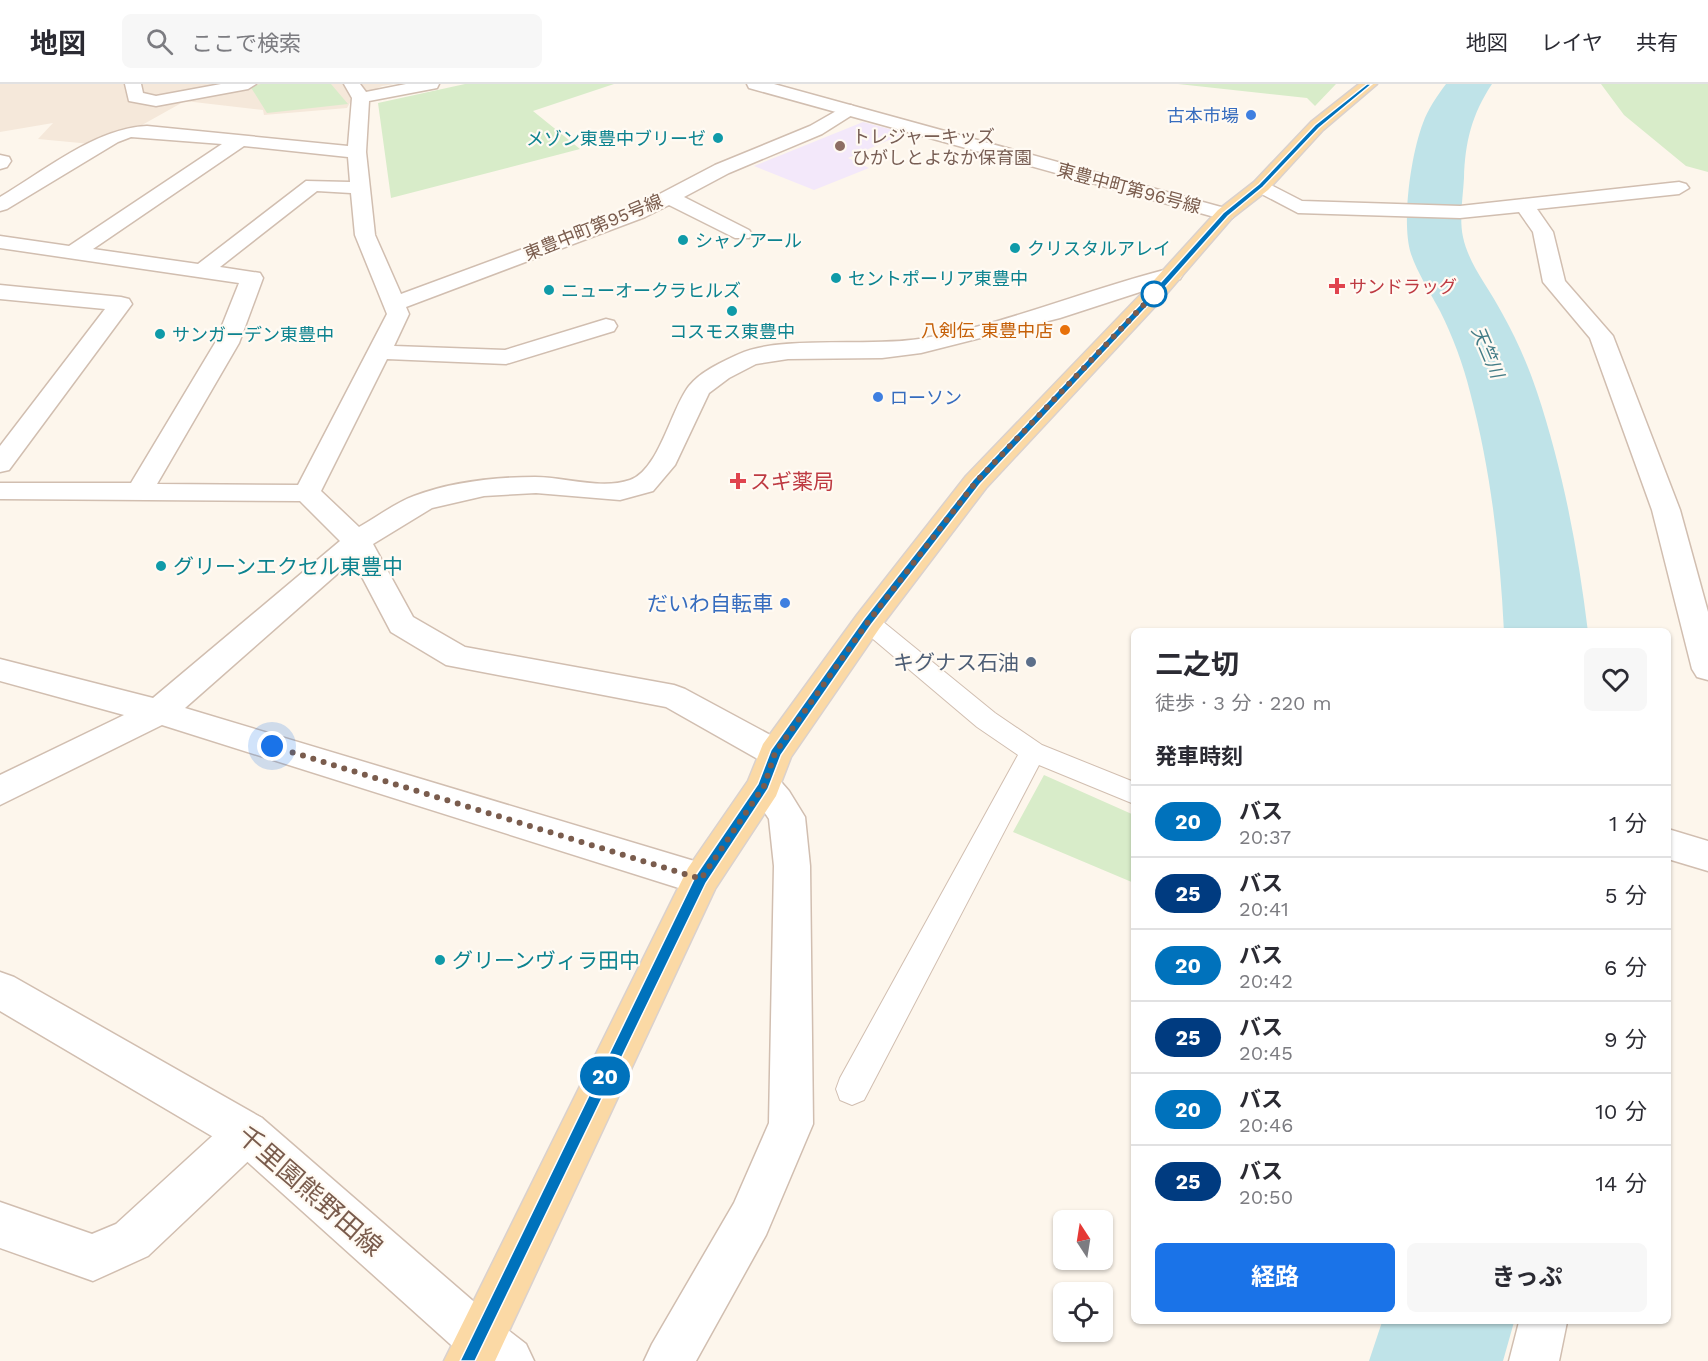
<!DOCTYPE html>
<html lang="ja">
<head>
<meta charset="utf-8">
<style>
  :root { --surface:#fff; --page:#f7f7f7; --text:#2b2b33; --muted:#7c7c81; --line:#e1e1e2; --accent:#1a73e8 }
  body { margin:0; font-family:"Work Sans","Noto Sans JP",sans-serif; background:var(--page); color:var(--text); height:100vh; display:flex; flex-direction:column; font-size:22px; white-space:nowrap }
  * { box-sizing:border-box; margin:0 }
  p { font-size:20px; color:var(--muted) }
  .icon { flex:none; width:33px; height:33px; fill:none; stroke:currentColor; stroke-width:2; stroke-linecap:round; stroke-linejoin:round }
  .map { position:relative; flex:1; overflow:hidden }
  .panel { position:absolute; left:1131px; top:544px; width:540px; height:696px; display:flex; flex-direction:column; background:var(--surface); border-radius:9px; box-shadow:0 2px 4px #0004 }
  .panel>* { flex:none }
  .badge { padding:0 12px; border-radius:20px; font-size:21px; line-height:39px }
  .needle { width:39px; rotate:348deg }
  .tools { position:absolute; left:1053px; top:1126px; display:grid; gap:12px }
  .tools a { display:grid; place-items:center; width:60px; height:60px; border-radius:9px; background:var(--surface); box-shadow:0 2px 4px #0004; font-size:30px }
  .you { position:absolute; width:30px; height:30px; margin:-15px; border:4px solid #fff; border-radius:50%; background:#1a73e8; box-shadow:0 0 0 9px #1a73e833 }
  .map>.badge { position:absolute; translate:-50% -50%; box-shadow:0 0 0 3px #fff }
  h2 { padding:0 24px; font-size:22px; line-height:54px }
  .round { display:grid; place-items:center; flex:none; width:63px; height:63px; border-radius:9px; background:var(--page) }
  .head { display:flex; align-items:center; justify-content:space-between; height:102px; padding:0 24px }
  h1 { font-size:28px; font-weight:700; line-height:45px }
  .button { display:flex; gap:12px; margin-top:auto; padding:12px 24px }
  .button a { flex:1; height:69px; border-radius:9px; background:var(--accent); color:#fff; font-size:24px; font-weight:700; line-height:69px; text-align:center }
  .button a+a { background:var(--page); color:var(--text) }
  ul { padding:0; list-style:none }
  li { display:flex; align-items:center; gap:18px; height:72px; padding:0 24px; border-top:2px solid var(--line) }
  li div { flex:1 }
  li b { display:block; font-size:22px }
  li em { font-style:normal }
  li .badge { min-width:66px; font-weight:700; text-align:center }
  header { display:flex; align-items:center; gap:36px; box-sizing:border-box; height:84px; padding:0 30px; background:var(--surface); border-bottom:2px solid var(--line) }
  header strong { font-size:28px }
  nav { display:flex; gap:33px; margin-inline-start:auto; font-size:21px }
  .search { width:420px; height:54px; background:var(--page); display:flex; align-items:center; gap:15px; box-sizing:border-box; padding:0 21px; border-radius:9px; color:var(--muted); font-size:22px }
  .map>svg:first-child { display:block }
</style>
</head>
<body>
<header>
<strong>地図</strong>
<div class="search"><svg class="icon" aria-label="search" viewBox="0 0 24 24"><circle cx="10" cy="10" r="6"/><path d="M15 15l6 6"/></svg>ここで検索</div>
<nav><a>地図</a><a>レイヤ</a><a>共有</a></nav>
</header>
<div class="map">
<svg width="1708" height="1277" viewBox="0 0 1708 1277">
  <rect width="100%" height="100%" fill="#fdf6ec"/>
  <path fill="#f5e8da" d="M 0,0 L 394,0 L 382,2 L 351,17 L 347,24 L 264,31 L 263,26 L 185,17 L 142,41 L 114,47 L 91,60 L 38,55 L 53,39 L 0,48 Z"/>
  <path fill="#f3e8fa" d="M 863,38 L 905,49 L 848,74 L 869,84 L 814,106 L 754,82 Z"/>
  <path fill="#d8ecc9" d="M 261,0 L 331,0 L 348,20 L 267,29 L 250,2 Z
    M 465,0 L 614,0 L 533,27 L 580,65 L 391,114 L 378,19 Z
    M 1178,0 L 1336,0 L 1315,22 L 1307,14 Z
    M 1601,0 L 1708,0 L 1708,88 L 1686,82 L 1624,31 Z
    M 1044,691 L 1134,731 L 1134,799 L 1013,748 Z"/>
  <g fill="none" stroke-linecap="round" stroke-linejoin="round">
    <path fill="#bfe3e8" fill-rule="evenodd" d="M 1446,0 L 1492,0 C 1472,30 1465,58 1464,94 C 1463,113 1459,134 1463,153 C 1469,181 1489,204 1502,229 C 1516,254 1528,281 1537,308 C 1563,386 1578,466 1588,548 L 1504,548 C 1500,467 1491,387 1470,308 C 1463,280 1453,253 1440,227 C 1430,208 1418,190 1411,170 C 1401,139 1411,70 1423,39 C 1428,25 1437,12 1446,0 Z
      M 1382,1238 L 1514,1238 L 1503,1277 L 1369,1277 Z"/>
    <defs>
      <path id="service" d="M 868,530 L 876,532 L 995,629 L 1042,661 L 1134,698 L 1134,720 L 1039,681 L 864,1016 L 852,1021 L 840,1016 L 836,1005 L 840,994 L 1018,671 L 977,643 L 860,544 L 856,538 L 860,532 Z"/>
      <path id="minor" d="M 125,0 L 141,0 L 143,9 L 156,12 L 221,0 L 256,0 L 248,5 L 156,22 L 129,17 Z
        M 344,0 L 360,0 L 366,8 L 406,0 L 439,0 L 437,4 L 369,17 L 366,68 L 375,151 L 401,210 L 631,125 L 715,81 L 810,42 L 845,22 L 851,21 L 860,26 L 822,50 L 729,89 L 684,113 L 749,146 L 752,150 L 749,154 L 735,154 L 669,121 L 645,133 L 406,223 L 409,230 L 394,262 L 505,266 L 606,235 L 614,237 L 617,242 L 614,247 L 506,280 L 387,275 L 321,407 L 359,443 C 377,433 395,419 414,412 C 451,398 496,393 535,393 C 565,393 601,406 630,396 C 659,386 671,325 689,302 C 701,287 722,278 739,270 C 780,251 869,263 919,255 C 1006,241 1087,205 1172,184 L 1180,185 L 1183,190 L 1180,195 L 1060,234 L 921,269 L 882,274 L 788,275 L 756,280 L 729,294 L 709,309 L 675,381 L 653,407 L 620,416 L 536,409 L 484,412 L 432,424 L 373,460 L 413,533 L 465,563 L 674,601 L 685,605 L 787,660 L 792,669 L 787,678 L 775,682 L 763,678 L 666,623 L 446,581 L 391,548 L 353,476 L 185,624 L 701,779 L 714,784 L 719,795 L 714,806 L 701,811 L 162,641 L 0,721 L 0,691 L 124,631 L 0,597 L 0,575 L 153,614 L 340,457 L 300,417 L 0,415 L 0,399 L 131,399 L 215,259 L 239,199 L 0,164 L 0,152 L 69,162 L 222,60 L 131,53 L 118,58 L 7,125 L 0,127 L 0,113 C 44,87 96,44 147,42 L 348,62 L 352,14 ZM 244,62 L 348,73 L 350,98 L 306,97 L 198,180 L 93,165 ZM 317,107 L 351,109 L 355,151 L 387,230 L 298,401 L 157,400 L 239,259 L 263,194 L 260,189 L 220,183 Z
        M 0,71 L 9,73 L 11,77 L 7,83 L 0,85 Z
        M 1261,96 L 1302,117 L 1460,122 L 1679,98 L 1686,100 L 1689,104 L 1679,110 L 1537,125 L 1553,148 L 1565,197 L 1613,252 L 1680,426 L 1708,528 L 1708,596 L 1697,593 L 1692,585 L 1652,426 L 1590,254 L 1543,198 L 1533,148 L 1519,128 L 1460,134 L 1298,129 L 1254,106 L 1251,102 Z
        M 0,201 L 121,213 L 129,215 L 132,220 L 9,386 L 0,388 L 0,362 L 105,225 L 0,215 Z
        M 764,688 L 776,692 L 789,707 L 805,733 L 810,782 L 813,1040 L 766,1151 L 696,1277 L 644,1277 L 652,1260 L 734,1119 L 769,1039 L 774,782 L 769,735 L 747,702 L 752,692 Z
        M 1668,745 L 1708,757 L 1708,787 L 1668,775 Z
        M 247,1027 L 262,1034 L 269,1049 L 262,1064 L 148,1172 L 93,1197 L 0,1164 L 0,1118 L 92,1150 L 116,1140 L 232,1034 Z
        M 1519,1238 L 1567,1238 L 1559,1277 L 1509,1277 Z"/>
      <path id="tertiary" d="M 747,0 L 774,0 L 1232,126 L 1235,130 L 1232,134 L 1218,134 L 749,4 Z
        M 0,888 L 14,893 L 262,1034 L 495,1236 L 526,1260 L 534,1277 L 469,1277 L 232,1064 L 0,927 Z"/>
      <path id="primary" d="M 1359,0 L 1377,0 L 1323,46 L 1268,106 L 1232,134 L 1162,215 L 986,404 L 879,545 L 791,673 L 776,712 L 715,805 L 495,1277 L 444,1277 L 688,784 L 748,697 L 763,660 L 857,531 L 966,392 L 1146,205 L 1218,126 L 1254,98 L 1311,38 Z"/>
    </defs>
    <use href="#service" stroke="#d1beb0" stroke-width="2"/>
    <use href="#minor" stroke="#d1beb0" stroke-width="3"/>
    <use href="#tertiary" stroke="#d1beb0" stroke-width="3"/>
    <use href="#primary" stroke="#dad1cd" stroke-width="3"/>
    <use href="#service" fill="#fff" fill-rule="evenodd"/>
    <use href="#minor" fill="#fff" fill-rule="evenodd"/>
    <use href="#tertiary" fill="#fff" fill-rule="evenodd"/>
    <use href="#primary" fill="#fbd9a5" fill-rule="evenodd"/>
  </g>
  <path fill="#0072bc" stroke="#fff" stroke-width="1.5" d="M 1367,0 L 1372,0 L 1319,44 L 1263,103 L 1228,132 L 1157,212 L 980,400 L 871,541 L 781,671 L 768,705 L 706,799 L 475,1277 L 460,1277 L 463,1271 L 696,791 L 758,700 L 771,666 L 864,535 L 973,396 L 1151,209 L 1223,129 L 1259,100 L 1315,41 Z"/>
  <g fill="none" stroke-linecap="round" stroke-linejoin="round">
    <path stroke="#7a5c4d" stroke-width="6" stroke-dasharray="0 10.8" d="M 272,662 L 701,795 L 764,702 L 775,669 L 868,538 L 976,398 L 1154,210"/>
  </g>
  <g fill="#3f7fe0" stroke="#fffaf3" stroke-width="2">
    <circle cx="1251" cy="31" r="6"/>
    <circle cx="878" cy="313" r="6"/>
    <circle cx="785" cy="519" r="6"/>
  </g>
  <g fill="#0f9aa8" stroke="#fffaf3" stroke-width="2">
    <circle cx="718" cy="54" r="6"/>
    <circle cx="683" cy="156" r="6"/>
    <circle cx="1015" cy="164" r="6"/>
    <circle cx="836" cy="194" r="6"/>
    <circle cx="549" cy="206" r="6"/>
    <circle cx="732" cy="227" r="6"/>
    <circle cx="160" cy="250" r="6"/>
    <circle cx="161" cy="482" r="6"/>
    <circle cx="440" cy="876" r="6"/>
  </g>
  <circle fill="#8d6e63" stroke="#fffaf3" stroke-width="2" cx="840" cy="62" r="6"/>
  <g fill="#e0444e" stroke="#fffaf3" stroke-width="2">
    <path d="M1334 193h6v6h6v6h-6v6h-6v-6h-6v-6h6z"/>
    <path d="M735 388h6v6h6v6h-6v6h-6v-6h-6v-6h6z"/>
  </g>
  <circle fill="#fff" stroke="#0072bc" stroke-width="3" cx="1154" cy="210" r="12"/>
  <circle fill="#e8710a" stroke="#fffaf3" stroke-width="2" cx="1065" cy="246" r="6"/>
  <circle fill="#5c6f8a" stroke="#fffaf3" stroke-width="2" cx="1031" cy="578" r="6"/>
  <g text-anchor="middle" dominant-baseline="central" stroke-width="4.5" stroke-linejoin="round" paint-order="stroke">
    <g font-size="18" fill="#366cbe" stroke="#fffaf3" text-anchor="end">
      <text x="1239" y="31">古本市場</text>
      <text x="890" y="313" text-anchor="start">ローソン</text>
    </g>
    <g font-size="18" fill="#785e54" stroke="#fffaf3" text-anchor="start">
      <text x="852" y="52">トレジャーキッズ<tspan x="852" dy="21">ひがしとよなか保育園</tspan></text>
    </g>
    <g font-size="18" fill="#0d838f" stroke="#fffaf3" text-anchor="start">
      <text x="706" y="54" text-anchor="end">メゾン東豊中ブリーゼ</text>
      <text x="695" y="156">シャノアール</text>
      <text x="1027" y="164">クリスタルアレイ</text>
      <text x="848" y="194">セントポーリア東豊中</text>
      <text x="561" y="206">ニューオークラヒルズ</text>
      <text x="732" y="247" text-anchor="middle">コスモス東豊中</text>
      <text x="172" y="250">サンガーデン東豊中</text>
    </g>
    <g font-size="18" fill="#7a5c4d" stroke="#fffaf3">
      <text transform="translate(1129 104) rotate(15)">東豊中町第96号線</text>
      <text transform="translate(593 143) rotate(-22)">東豊中町第95号線</text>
    </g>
    <g font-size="18" fill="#be3a42" stroke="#fffaf3" text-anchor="start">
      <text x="1349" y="202">サンドラッグ</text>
    </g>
    <g font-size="18" fill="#c56008" stroke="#fffaf3" text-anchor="end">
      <text x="1053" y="246">八剣伝 東豊中店</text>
    </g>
    <g font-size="18" font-style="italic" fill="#437c86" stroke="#fffaf3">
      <text transform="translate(1488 268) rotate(67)">天竺川</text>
    </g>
    <g font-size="21" fill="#be3a42" stroke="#fffaf3" text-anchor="start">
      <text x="750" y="397">スギ薬局</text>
    </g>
    <g font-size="21" fill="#0d838f" stroke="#fffaf3" text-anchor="start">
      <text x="173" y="482">グリーンエクセル東豊中</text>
      <text x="452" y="876">グリーンヴィラ田中</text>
    </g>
    <g font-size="21" fill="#366cbe" stroke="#fffaf3" text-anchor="end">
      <text x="773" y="519">だいわ自転車</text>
    </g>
    <g font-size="21" fill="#4e5e75" stroke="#fffaf3" text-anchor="end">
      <text x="1019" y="578">キグナス石油</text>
    </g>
    <g font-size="26" fill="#7a5c4d" stroke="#fffaf3">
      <text transform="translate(310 1107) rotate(41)">千里園熊野田線</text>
    </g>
  </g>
</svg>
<div class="tools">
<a><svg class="needle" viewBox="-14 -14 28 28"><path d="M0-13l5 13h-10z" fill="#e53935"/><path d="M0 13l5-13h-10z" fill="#7c7c81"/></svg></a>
<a><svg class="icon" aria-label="locate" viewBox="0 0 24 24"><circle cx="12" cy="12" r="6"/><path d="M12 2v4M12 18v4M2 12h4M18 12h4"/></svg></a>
</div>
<div class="you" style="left:272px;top:662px"></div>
<b class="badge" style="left:605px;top:992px;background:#0072bc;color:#fff">20</b>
<section class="panel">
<div class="head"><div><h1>二之切</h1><p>徒歩 · 3 分 · 220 m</p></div><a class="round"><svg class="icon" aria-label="heart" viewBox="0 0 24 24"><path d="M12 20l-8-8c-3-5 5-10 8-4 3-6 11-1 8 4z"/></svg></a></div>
<h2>発車時刻</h2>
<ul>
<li><span class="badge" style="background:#0072bc;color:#fff">20</span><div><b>バス</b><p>20:37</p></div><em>1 分</em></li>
<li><span class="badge" style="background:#003b80;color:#fff">25</span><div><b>バス</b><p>20:41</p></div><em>5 分</em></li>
<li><span class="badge" style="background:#0072bc;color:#fff">20</span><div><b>バス</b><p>20:42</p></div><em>6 分</em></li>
<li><span class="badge" style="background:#003b80;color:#fff">25</span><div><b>バス</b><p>20:45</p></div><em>9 分</em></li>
<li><span class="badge" style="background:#0072bc;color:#fff">20</span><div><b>バス</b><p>20:46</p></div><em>10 分</em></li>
<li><span class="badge" style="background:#003b80;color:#fff">25</span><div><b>バス</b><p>20:50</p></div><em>14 分</em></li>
</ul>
<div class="button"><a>経路</a><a>きっぷ</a></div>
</section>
</div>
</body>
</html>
